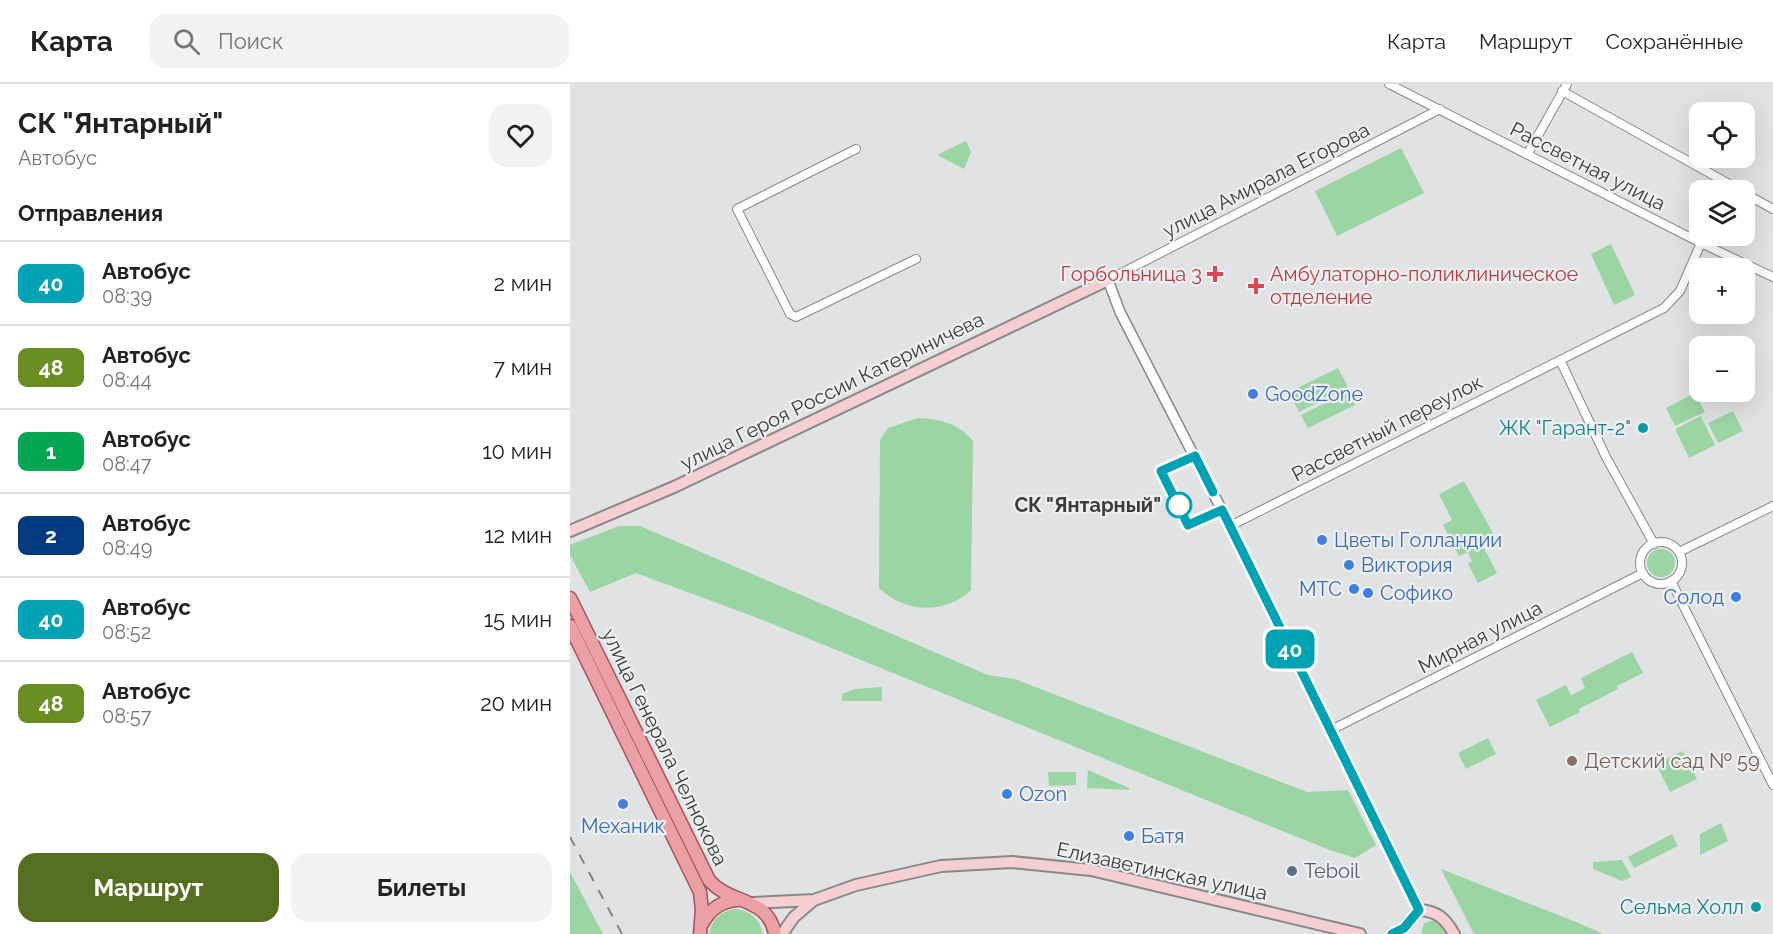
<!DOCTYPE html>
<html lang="ru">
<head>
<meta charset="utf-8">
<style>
  :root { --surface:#fff; --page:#f2f2f2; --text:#222; --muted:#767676; --line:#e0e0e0; --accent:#556f21 }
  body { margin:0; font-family:Raleway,sans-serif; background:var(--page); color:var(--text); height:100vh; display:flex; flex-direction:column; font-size:22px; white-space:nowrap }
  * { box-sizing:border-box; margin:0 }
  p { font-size:20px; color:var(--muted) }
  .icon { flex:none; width:33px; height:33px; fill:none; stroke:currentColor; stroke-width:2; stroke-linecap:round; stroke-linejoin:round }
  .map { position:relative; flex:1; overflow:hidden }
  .sheet { display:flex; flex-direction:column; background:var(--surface); width:570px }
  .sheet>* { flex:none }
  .badge { padding:0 12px; border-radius:9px; font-size:21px; line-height:39px }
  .tools { position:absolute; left:1119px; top:18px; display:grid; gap:12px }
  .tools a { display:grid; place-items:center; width:66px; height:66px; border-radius:12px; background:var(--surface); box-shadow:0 6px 24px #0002; font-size:30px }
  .map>.badge { position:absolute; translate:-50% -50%; box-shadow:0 0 0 3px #fff }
  h2 { padding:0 18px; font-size:22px; line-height:54px }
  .round { display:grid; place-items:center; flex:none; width:63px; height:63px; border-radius:18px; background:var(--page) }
  .headline { display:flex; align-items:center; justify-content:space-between; height:102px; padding:0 18px }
  h1 { font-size:28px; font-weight:700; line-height:45px }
  .button { display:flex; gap:12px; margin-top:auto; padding:12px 18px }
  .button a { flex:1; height:69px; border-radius:18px; background:var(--accent); color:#fff; font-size:24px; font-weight:700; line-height:69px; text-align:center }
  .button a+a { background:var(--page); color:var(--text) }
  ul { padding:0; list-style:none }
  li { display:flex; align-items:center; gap:18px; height:84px; padding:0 18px; border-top:2px solid var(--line) }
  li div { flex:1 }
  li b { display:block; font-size:22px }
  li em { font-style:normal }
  li .badge { min-width:66px; font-weight:700; text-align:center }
  header { display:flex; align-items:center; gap:36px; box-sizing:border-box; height:84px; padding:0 30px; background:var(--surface); border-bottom:2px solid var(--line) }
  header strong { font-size:28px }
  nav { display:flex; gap:33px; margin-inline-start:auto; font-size:21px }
  .search { width:420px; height:54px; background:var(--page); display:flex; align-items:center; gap:15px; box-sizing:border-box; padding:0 21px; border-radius:18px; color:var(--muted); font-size:22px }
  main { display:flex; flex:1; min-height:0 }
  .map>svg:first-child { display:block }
</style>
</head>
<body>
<header>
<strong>Карта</strong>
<div class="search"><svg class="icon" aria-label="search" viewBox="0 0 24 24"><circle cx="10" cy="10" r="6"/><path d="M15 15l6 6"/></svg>Поиск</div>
<nav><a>Карта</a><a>Маршрут</a><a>Сохранённые</a></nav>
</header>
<main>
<section class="sheet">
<div class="headline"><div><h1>СК &quot;Янтарный&quot;</h1><p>Автобус</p></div><a class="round"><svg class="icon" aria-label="heart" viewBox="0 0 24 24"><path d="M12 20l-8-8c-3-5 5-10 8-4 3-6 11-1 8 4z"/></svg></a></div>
<h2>Отправления</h2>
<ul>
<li><span class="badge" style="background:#00a3b4;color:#fff">40</span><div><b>Автобус</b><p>08:39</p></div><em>2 мин</em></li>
<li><span class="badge" style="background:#6b8e23;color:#fff">48</span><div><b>Автобус</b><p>08:44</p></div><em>7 мин</em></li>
<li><span class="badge" style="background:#00a651;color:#fff">1</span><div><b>Автобус</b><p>08:47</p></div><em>10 мин</em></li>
<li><span class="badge" style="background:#003b80;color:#fff">2</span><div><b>Автобус</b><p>08:49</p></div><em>12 мин</em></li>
<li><span class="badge" style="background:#00a3b4;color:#fff">40</span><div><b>Автобус</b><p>08:52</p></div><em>15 мин</em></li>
<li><span class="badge" style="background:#6b8e23;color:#fff">48</span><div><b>Автобус</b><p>08:57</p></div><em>20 мин</em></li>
</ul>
<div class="button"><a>Маршрут</a><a>Билеты</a></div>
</section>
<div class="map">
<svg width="1203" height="850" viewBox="0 0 1203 850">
  <rect width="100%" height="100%" fill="#e0e2e4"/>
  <path fill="#9cd5a4" d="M 396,57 L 401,68 L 394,85 L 367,71 Z
    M 831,64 L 854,109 L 767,152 L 745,107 Z
    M 1041,160 L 1065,211 L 1044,221 L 1021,170 Z
    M 768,284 L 778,303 L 729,328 L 719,308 Z
    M 778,308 L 785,321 L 738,344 L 731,331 Z
    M 1125,309 L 1135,328 L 1105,342 L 1096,324 Z
    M 1163,327 L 1173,347 L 1148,359 L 1138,339 Z
    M 1131,332 L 1145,361 L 1119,374 L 1105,345 Z
    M 348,334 C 370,335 389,339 403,357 L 401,506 C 375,531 334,529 309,504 L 310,356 L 318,344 Z
    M 894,397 L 925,453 L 912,460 L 927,489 L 908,499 L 898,480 L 902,477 L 898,468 L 889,472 L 873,441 L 882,436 L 869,410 Z
    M 49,442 L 70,442 L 418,591 L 445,595 L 737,708 L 778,706 L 806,761 L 785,774 L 757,765 L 185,533 L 66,489 L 20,508 L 0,471 L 0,461 Z
    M1077 479a14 14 0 1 1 28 0a14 14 0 1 1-28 0Z
    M 1062,568 L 1073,589 L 1047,602 L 1048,605 L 1009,625 L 1010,628 L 980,643 L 966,616 L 996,601 L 1001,611 L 1015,604 L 1011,594 Z
    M 312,603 L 312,617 L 272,617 L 272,610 L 285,605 Z
    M 918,654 L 926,670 L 896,685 L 888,669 Z
    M 1113,667 L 1127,695 L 1100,708 L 1086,680 Z
    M 518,686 L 559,704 L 559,706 L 517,704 Z
    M 478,688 L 506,688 L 506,701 L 479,702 Z
    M 1151,739 L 1158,757 L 1130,771 L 1130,750 Z
    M 1102,750 L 1108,762 L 1064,784 L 1058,773 Z
    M 1052,776 L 1061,793 L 1052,797 L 1023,785 L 1023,778 Z
    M 871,785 L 1011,840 L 1033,850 L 904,850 Z
    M 0,788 L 33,850 L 0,850 Z
    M 165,825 C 180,826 190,835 193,850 L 139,850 C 142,835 150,828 165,825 Z
    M 864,836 L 874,843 L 878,850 L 851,850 L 854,839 Z"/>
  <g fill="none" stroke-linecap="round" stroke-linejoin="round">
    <defs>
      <path id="minor" d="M 819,0 L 1131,159 L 1203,193
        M 992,7 L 1170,106
        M 286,65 L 167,125 L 220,230 L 226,233 L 346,175
        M 958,69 L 997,0
        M 1174,109 L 1203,125
        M 538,196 L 870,25
        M 990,276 L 1036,373 L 1084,460
        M 660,442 L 1094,224 L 1110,207 L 1131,159
        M1070 479a21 21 0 1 1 42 0a21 21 0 1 1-42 0Z
        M 1109,468 L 1203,422
        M 1101,497 L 1203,701
        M 761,646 L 1073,489"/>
      <path id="tertiary" d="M 538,196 L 550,228 L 660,442 L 849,826"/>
      <path id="secondary" d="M 0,447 L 104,403 L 538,196
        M 183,819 L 244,816 L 286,801 L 371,782 L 442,778 L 521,786 L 790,850
        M 212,850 L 224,833 L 244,816
        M 822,850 L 834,844 L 849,826 C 867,827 875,834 884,850"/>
      <path id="primary" d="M 0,514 L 139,796 C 160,821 198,812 205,850
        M 0,542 L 130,808 L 132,826 L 130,850
        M 132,840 C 140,825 151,817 168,816"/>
    </defs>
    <use href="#minor" stroke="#88898b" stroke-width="10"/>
    <use href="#tertiary" stroke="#88898b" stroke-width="12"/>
    <use href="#secondary" stroke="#88898b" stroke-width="14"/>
    <use href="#primary" stroke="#a4535a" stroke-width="15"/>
    <use href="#minor" stroke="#fff" stroke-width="8"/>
    <use href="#tertiary" stroke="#fff" stroke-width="9"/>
    <use href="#secondary" stroke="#f5cfd2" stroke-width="10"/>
    <use href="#primary" stroke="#eba0a6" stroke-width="12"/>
    <path stroke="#828385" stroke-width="2" stroke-dasharray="10 10" stroke-linecap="butt" d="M 0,753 L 52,850"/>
  </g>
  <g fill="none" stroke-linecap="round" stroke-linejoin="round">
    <defs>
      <path id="line" d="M 643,408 L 625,372 L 591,387 L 618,441 L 652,426 L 660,442 L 849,826 L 834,844 L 822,850"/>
    </defs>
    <use href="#line" stroke="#fff" stroke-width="14"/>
    <use href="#line" stroke="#00a3b4" stroke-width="9"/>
  </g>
  <g fill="#e0444e" stroke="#edeff1" stroke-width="2">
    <path d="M642 181h6v6h6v6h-6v6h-6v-6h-6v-6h6z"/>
    <path d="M683 193h6v6h6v6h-6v6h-6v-6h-6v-6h6z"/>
  </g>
  <g fill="#3f7fe0" stroke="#edeff1" stroke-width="2">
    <circle cx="683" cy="310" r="6"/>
    <circle cx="752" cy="456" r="6"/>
    <circle cx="779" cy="481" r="6"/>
    <circle cx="784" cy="505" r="6"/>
    <circle cx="798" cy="509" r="6"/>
    <circle cx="1166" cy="513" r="6"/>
    <circle cx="437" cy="710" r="6"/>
    <circle cx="53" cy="720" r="6"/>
    <circle cx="559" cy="752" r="6"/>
  </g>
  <g fill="#0f9aa8" stroke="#edeff1" stroke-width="2">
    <circle cx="1073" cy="344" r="6"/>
    <circle cx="1186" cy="823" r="6"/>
  </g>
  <circle fill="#fff" stroke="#00a3b4" stroke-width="3" cx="609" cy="421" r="12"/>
  <circle fill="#8d6e63" stroke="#edeff1" stroke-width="2" cx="1002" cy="677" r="6"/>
  <circle fill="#5c6f8a" stroke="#edeff1" stroke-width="2" cx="722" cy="787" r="6"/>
  <g text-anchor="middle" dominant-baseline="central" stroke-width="4.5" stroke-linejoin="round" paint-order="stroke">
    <g font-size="20" fill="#3b3c3d" stroke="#edeff1">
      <text transform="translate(1018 82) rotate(27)">Рассветная улица</text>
      <text transform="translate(696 96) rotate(-27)">улица Амирала Егорова</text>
      <text transform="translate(262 307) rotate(-26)">улица Героя России Катериничева</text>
      <text transform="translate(817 344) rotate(-27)">Рассветный переулок</text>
      <text transform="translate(910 553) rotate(-27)">Мирная улица</text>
      <text transform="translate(95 663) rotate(64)">улица Генерала Челнокова</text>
      <text transform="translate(592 787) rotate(12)">Елизаветинская улица</text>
    </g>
    <g font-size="20" fill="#be3a42" stroke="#edeff1" text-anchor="end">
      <text x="632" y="190">Горбольница 3</text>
      <text x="700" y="190" text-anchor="start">Амбулаторно-поликлиническое<tspan x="700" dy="23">отделение</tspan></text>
    </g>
    <g font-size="20" fill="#366cbe" stroke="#edeff1" text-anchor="start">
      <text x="695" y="310">GoodZone</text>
      <text x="764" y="456">Цветы Голландии</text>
      <text x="791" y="481">Виктория</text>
      <text x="772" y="505" text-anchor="end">MTC</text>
      <text x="810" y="509">Софико</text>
      <text x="1154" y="513" text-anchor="end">Солод</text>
      <text x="449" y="710">Ozon</text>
      <text x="53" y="742" text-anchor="middle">Механик</text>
      <text x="571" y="752">Батя</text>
    </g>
    <g font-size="20" fill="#0d838f" stroke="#edeff1" text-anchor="end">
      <text x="1061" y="344">ЖК "Гарант-2"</text>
      <text x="1174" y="823">Сельма Холл</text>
    </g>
    <g font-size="20" font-weight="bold" fill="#3b3c3d" stroke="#edeff1" text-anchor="end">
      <text x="591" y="421">СК "Янтарный"</text>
    </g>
    <g font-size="20" fill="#785e54" stroke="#edeff1" text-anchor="start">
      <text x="1014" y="677">Детский сад № 59</text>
    </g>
    <g font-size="20" fill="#4e5e75" stroke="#edeff1" text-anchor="start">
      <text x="734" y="787">Teboil</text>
    </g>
  </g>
</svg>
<div class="tools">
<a><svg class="icon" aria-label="locate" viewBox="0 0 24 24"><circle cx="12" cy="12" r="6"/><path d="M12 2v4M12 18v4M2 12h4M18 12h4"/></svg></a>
<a><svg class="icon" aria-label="layers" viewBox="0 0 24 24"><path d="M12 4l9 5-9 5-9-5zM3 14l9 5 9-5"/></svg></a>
<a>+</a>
<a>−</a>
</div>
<b class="badge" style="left:720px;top:565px;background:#00a3b4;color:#fff">40</b>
</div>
</main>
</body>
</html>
